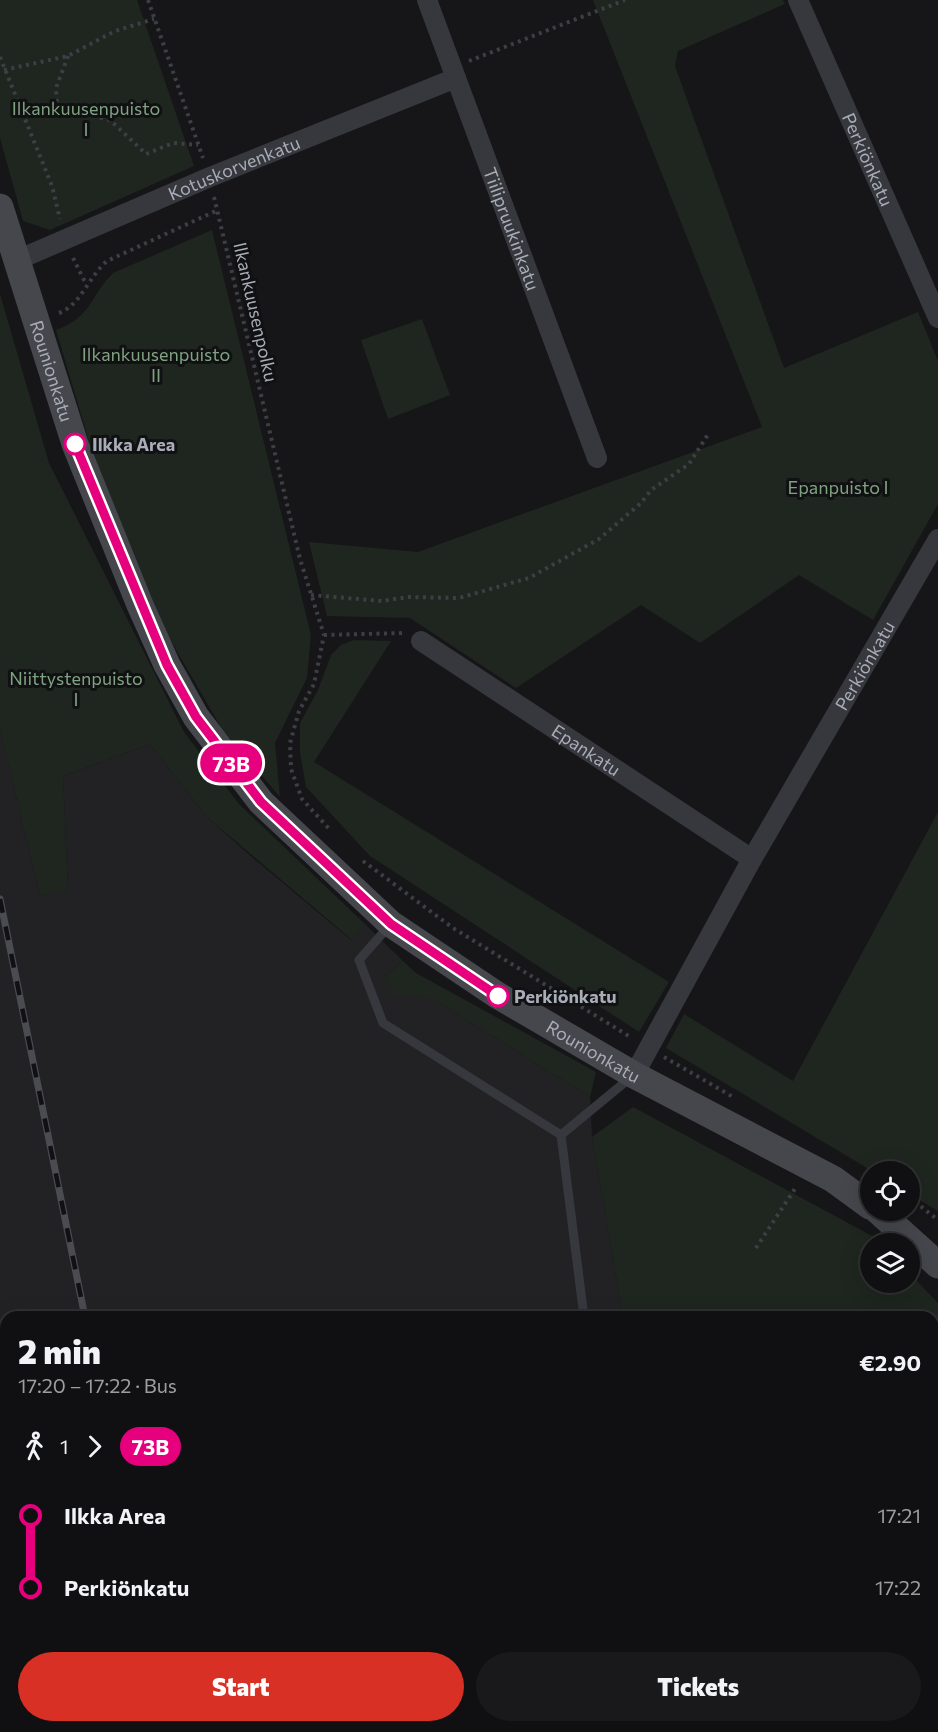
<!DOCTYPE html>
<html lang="en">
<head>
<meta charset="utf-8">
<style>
  :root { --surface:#101012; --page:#19191b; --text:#f1f3f6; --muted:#9c9d9f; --line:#303032; --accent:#d93025 }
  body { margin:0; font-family:Commissioner,sans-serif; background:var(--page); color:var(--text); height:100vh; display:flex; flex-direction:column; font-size:22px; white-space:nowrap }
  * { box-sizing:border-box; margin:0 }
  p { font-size:20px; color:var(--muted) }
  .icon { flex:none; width:33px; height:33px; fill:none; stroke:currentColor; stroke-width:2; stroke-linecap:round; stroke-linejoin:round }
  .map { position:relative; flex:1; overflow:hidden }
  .panel { position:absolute; left:0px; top:1311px; width:939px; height:422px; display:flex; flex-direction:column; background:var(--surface); border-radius:18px 18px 0 0; box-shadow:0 6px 24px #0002,0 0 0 2px var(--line) }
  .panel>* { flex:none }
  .badge { padding:0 12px; border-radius:20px; font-size:21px; line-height:39px }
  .tools { position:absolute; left:860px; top:1161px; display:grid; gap:12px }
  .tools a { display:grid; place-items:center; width:60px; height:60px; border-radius:50%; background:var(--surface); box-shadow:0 6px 24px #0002,0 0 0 2px var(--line); font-size:30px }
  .map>.badge { position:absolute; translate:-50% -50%; box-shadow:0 0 0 3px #fff }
  .legs { display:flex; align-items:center; gap:9px; height:66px; padding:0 18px; font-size:20px }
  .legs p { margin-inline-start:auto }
  .headline { display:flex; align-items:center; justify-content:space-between; height:102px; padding:0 18px }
  h1 { font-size:33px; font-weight:800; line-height:45px }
  .action { display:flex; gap:12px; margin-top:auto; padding:12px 18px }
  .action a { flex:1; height:69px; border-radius:36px; background:var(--accent); color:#fff; font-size:24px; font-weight:800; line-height:69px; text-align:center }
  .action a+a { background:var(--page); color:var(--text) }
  ul { padding:0 18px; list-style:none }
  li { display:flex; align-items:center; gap:21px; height:72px; font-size:22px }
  li i { display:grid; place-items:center; width:9px; height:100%; margin:0 8px; background:currentColor }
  li i::after { content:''; width:15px; height:15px; margin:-8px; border:4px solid; border-radius:50%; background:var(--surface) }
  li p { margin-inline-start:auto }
  li:first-child i { background:linear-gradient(#0000 50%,currentColor 0) }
  li:last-child i { background:linear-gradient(currentColor 50%,#0000 0) }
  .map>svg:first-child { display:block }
</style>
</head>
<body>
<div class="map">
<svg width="938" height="1732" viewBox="0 0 938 1732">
  <rect width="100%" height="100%" fill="#161618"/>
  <path fill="#222225" d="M 0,729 L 40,896 L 68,889 L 63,776 L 150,744 L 207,817 L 246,852 L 351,940 L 365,924 L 403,961 L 384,977 L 441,1004 L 590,1097 L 592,1137 L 623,1317 L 6,1317 L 6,1490 L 0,1463 Z
    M 933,1403 L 938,1409 L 938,1586 L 933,1574 Z
    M 613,1726 L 616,1732 L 96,1732 L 91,1727 Z"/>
  <path fill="#1e261f" d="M 0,0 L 137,0 L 194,166 L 50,230 L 23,221 L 0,138 Z
    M 593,0 L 783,0 L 785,4 L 678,51 L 675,66 L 784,368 L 918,312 L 938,361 L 938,504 L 873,620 L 799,575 L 700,643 L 641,605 L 516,688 L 410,618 L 327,616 L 309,542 L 418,552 L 762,427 Z
    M 212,230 L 311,635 L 307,678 L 275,743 L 280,797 L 222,729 L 145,596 L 93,455 L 56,330 C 92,317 89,297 113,273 Z
    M 0,294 L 49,463 L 184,732 L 239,804 L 365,924 L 352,940 L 207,817 L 150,744 L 63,776 L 68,890 L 40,896 L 0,729 Z
    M 422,319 L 450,395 L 388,419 L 361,340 Z
    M 354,640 L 391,641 L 314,762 L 669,982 L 639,1032 L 370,856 L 306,787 L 300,753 L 300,723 L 318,690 L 331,655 L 341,645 Z
    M 938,812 L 938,1211 L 909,1194 L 909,1172 L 872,1171 L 666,1048 L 684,1014 L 793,1081 Z
    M 403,961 L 416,973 L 596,1072 L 590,1097 L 441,1004 L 419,995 L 394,996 L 384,977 Z
    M 633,1107 L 874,1237 L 880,1243 L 870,1244 L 870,1282 L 909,1282 L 909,1273 L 938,1303 L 938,1409 L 933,1403 L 933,1317 L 623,1317 L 592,1137 Z
    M 0,1463 L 6,1490 L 6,1726 L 91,1727 L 96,1732 L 0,1732 Z
    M 933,1574 L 938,1586 L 938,1732 L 616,1732 L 613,1727 L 933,1726 Z"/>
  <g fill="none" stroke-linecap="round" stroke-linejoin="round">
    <path stroke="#3d3f44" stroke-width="4" stroke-dasharray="3 4.5" stroke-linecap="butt" d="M 148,0 L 203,158
      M 68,56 L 56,88 L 57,107 L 110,120 L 146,154 L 173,143 L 198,145
      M 0,57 L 52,186 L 60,219
      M 469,61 L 625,0
      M 4,70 L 68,56 L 115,31 L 154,19
      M 214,197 L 300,559 L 324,635 L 314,684 L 299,711 L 290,743 L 291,769 L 302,799 L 331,831
      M 73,258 L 86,284
      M 59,313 C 81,305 89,276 107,261 L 218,210
      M 311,595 L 382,601 L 408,597 L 459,598 L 529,578 L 599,539 L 641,503 L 651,490 L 689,464 L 709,433
      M 324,635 L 404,633
      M 363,861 L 453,928 L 632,1038
      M 664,1057 L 733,1097
      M 909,1197 L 938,1220
      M 756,1248 L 796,1187"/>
    <path stroke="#37383d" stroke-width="9" d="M 390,925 L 359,960 L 383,1023 L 561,1135
      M 584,1317 L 561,1135 L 630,1078
      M 116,1726 L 120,1732"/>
    <g stroke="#37383d" stroke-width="20">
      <path id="s1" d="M 427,0 L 597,458"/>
      <path id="s2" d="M 798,0 L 938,318"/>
      <path id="s3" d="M 15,261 L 210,177 L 456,78"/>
      <path id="s4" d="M 421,641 L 752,859"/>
      <path id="s5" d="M 634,1075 L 752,859 L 938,539"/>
    </g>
    <g stroke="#45474d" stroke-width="27">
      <path id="s6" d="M 0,207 L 75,444 L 140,605 L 167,665 L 196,717 L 261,802 L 391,924 L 497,995 L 634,1075 L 833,1179 L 870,1206"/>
      <path d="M 877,1210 L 938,1265"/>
    </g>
    <defs>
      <path id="rail" d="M 0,899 L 85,1317"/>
    </defs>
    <use href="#rail" stroke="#4a4c52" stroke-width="7"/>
    <use href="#rail" stroke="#111113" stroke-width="4.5" stroke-dasharray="14" stroke-linecap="butt"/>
  </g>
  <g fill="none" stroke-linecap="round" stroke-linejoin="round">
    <defs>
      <path id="line-1" d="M 75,444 L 167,665 L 196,717 L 261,802 L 391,924 L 498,996"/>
    </defs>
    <use href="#line-1" stroke="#fff" stroke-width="14"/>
    <use href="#line-1" stroke="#e6007e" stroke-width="9"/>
  </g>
  <g fill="#fff" stroke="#e6007e" stroke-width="3">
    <circle cx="75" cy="444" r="10"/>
    <circle cx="498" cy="996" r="10"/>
  </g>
  <g text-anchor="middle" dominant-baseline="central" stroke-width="6" stroke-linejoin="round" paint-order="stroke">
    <g font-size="18" fill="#7fa381" stroke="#111113">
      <text x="86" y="108">Ilkankuusenpuisto<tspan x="86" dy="21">I</tspan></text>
      <text x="156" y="354">Ilkankuusenpuisto<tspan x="156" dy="21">II</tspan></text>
      <text x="838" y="487">Epanpuisto I</text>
      <text x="76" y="678">Niittystenpuisto<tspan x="76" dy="21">I</tspan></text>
    </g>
    <g font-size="18" fill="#a8adb8" stroke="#111113">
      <text stroke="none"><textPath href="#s2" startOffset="174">Perkiönkatu</textPath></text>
      <text stroke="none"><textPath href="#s3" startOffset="238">Kotuskorvenkatu</textPath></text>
      <text stroke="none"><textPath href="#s1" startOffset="244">Tiilipruukinkatu</textPath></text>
      <text transform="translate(256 312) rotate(77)">Ilkankuusenpolku</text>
      <text stroke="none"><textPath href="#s6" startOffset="172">Rounionkatu</textPath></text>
      <text stroke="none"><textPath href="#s5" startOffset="470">Perkiönkatu</textPath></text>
      <text stroke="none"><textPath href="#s4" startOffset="198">Epankatu</textPath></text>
      <text stroke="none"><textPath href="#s6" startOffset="1072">Rounionkatu</textPath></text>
    </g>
    <g font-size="18" font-weight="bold" fill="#a8adb8" stroke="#111113" text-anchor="start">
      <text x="92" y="444">Ilkka Area</text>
      <text x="514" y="996">Perkiönkatu</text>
    </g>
  </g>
</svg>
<div class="tools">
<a><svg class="icon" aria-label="locate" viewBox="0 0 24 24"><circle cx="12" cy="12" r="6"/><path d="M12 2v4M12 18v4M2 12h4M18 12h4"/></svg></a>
<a><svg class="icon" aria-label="layers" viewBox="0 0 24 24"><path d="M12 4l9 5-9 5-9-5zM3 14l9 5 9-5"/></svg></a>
</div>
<b class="badge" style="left:231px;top:763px;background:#e6007e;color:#fff">73B</b>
<section class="panel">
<div class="headline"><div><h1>2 min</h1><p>17:20 – 17:22 · Bus</p></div><b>€2.90</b></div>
<div class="legs"><svg class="icon" aria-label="walk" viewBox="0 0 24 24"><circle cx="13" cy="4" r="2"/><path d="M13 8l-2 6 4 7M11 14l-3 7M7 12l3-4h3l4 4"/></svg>1<svg class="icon" aria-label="forward" viewBox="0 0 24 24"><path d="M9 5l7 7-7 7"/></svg><b class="badge" style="background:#e6007e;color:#fff">73B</b></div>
<ul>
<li><i style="color:#e6007e"></i><b>Ilkka Area</b><p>17:21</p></li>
<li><i style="color:#e6007e"></i><b>Perkiönkatu</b><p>17:22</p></li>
</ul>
<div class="action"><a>Start</a><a>Tickets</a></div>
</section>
</div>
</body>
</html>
